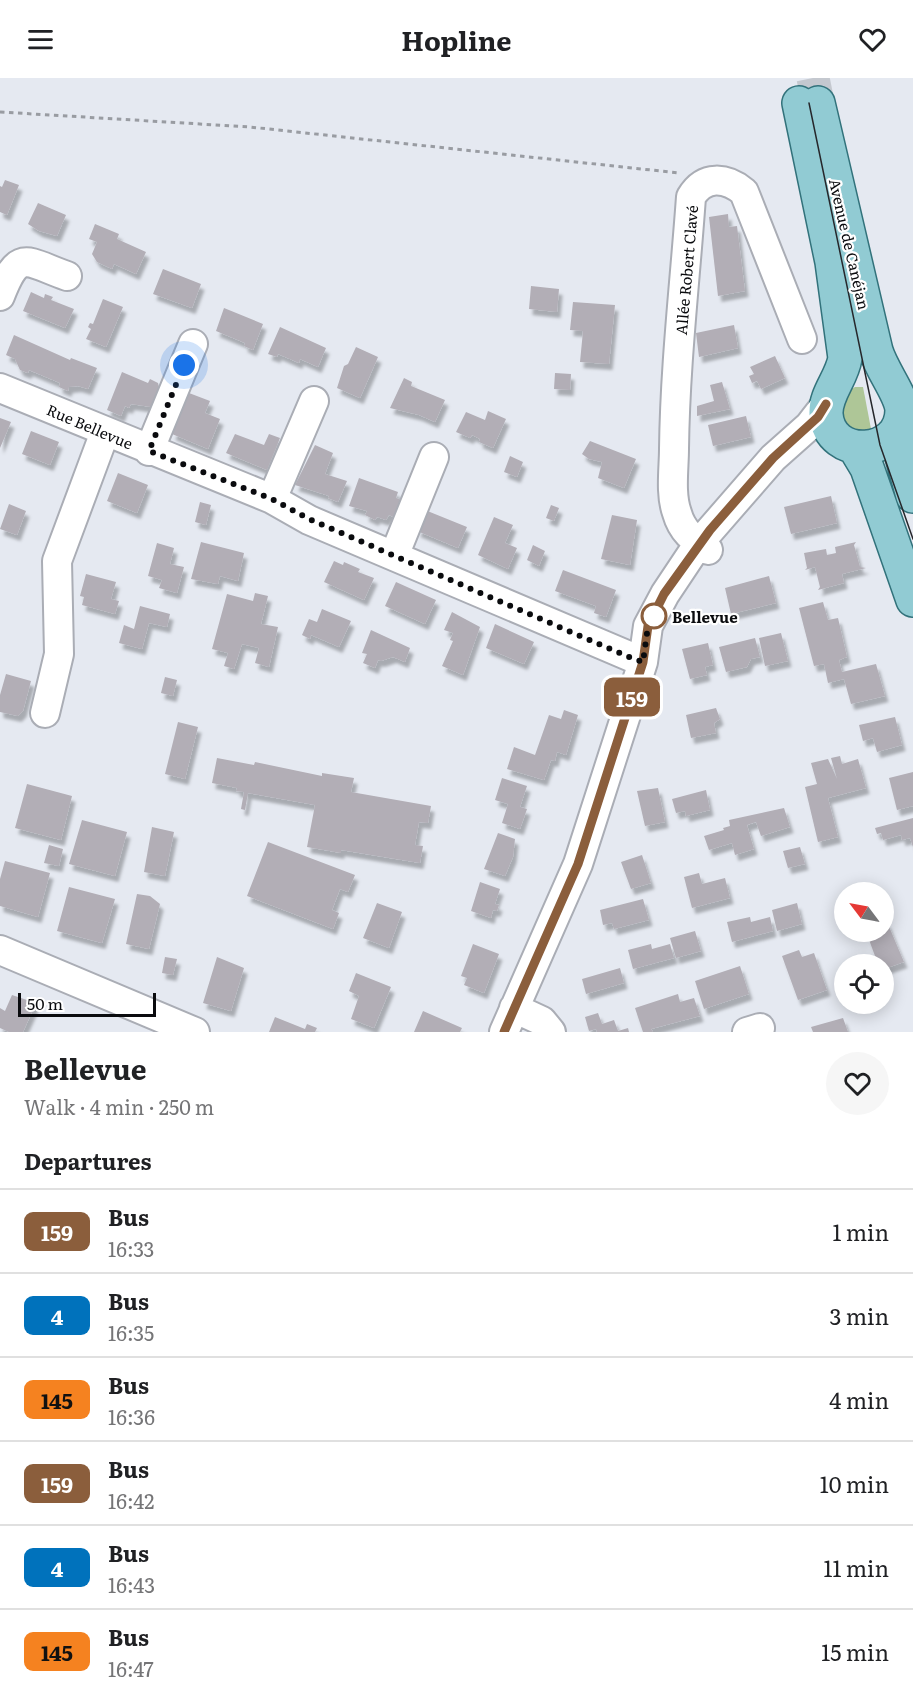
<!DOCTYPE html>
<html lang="en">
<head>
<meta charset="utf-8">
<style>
  :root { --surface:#fff; --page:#f6f6f6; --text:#202124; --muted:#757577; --line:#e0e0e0 }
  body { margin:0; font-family:Literata,serif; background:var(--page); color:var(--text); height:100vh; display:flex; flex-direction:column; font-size:22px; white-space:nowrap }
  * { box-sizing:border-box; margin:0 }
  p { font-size:20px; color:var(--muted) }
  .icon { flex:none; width:33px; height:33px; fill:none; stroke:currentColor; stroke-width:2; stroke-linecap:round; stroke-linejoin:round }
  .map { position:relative; height:954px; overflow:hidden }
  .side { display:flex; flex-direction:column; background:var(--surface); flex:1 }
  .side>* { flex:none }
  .badge { padding:0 12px; border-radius:9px; font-size:21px; line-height:39px }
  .needle { width:39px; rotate:302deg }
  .tools { position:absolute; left:834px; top:804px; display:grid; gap:12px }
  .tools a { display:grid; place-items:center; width:60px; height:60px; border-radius:50%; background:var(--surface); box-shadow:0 3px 15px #0003; font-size:30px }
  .scale { position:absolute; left:18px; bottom:15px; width:138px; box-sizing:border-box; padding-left:6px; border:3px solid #0a0b0e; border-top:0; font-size:16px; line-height:21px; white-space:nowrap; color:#0a0b0e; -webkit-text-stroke:4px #fff; paint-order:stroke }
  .you { position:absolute; width:30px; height:30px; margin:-15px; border:4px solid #fff; border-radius:50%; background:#1a73e8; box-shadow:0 0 0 9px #1a73e833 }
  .map>.badge { position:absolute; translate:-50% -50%; box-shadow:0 0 0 3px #fff }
  h2 { padding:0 24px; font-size:22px; line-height:54px }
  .round { display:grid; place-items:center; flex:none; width:63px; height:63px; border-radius:32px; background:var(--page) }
  .head { display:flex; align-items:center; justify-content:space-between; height:102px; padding:0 24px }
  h1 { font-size:28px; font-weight:700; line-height:45px }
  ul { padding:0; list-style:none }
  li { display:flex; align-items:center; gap:18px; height:84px; padding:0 24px; border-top:2px solid var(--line) }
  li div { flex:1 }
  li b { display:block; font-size:22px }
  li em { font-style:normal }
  li .badge { min-width:66px; font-weight:700; text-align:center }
  header { display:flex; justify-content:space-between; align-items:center; height:78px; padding:0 24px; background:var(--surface); font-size:27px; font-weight:700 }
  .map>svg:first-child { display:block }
</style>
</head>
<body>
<header><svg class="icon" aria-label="menu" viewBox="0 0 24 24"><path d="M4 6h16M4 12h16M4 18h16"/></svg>Hopline<svg class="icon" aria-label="heart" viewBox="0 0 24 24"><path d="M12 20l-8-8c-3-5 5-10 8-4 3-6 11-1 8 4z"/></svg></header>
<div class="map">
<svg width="913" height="954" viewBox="0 0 913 954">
  <defs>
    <filter id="shadow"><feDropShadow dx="3.5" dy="6" stdDeviation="1.5" flood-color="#0004"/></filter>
  </defs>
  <rect width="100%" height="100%" fill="#e5e9f1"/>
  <path fill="#aec697" d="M 855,309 L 863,309 L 872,356 L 844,351 L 841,326 L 849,313 Z"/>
  <path fill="#b2aeb6" filter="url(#shadow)" d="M 5,102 L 19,107 L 7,137 L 0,134 L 0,108 L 2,109 Z
    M 38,125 L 66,137 L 57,158 L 39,153 L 28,146 Z
    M 728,136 L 729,149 L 737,148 L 745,213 L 718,218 L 709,139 Z
    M 95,146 L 119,156 L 117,161 L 146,174 L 136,196 L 114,186 L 112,191 L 97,184 L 92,176 L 97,164 L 89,161 Z
    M 163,191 L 201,206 L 192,230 L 153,216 Z
    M 531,208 L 559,211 L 557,234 L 529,231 Z
    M 31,214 L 44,220 L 45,216 L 53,219 L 51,222 L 74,231 L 65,250 L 23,233 Z
    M 103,221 L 123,229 L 106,269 L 86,261 L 91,251 L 88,249 L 90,245 L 93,246 Z
    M 573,224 L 615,227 L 609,286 L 580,284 L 583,253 L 570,252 Z
    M 224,230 L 263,246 L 253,272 L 244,268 L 245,265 L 216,253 Z
    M 734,247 L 738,270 L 699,279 L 696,255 Z
    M 280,249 L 326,270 L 318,289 L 300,281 L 299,285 L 278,276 L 277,279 L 268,276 Z
    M 14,257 L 70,282 L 71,280 L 97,290 L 88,311 L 78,308 L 69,309 L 68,313 L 59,309 L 60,305 L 29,292 L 28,295 L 20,292 L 15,281 L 6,277 Z
    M 356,269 L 378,279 L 360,320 L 337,310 L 344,288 L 348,286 Z
    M 775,278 L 785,300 L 761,311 L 757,303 L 752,305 L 749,298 L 754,296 L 750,289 Z
    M 122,294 L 148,305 L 150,301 L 158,305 L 159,309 L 151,329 L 131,326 L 129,330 L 125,328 L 121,338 L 107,332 Z
    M 555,295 L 571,296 L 570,312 L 554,311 Z
    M 404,300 L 412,304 L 411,308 L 445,322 L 435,344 L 419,337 L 390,330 Z
    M 722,304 L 730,331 L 697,338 L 697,328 L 714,323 L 710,307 Z
    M 189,315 L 210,323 L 205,335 L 220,341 L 208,371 L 172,356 Z
    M 488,333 L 506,341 L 493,370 L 479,364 L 480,361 L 472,357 L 470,360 L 456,354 L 466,334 L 485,342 Z
    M 746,338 L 751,359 L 713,368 L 708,347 Z
    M 0,340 L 11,344 L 0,370 Z
    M 31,353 L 59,364 L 50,387 L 22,376 Z
    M 235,356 L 264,367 L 269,356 L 280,360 L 267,392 L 226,375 Z
    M 590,363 L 636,381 L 624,410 L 598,400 L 602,384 L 589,381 L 582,376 Z
    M 315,367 L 333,375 L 325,396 L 347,403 L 338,424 L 328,420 L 329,418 L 295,407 Z
    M 510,378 L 523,384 L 517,399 L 504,394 Z
    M 118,395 L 148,407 L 137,435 L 107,423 Z
    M 359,400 L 398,414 L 396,420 L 404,423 L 396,440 L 389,437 L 386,442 L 377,439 L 375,442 L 365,437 L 367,433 L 349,428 Z
    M 831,418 L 837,445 L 791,456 L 784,429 Z
    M 200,424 L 211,427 L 206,447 L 195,444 Z
    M 9,426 L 26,433 L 17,457 L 0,451 Z
    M 551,427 L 559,430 L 554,443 L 546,440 Z
    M 425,432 L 467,449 L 458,470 L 417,453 Z
    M 612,437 L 637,442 L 630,487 L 601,481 Z
    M 494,439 L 513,447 L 505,465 L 517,470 L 508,491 L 478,477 Z
    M 201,464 L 244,475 L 238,503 L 220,498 L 218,506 L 191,501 Z
    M 856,464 L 854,467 L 860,489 L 866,490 L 842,496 L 844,505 L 818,512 L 820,509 L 815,489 L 805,492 L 807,490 L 804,475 L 826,471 L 827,477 L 836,475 L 835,469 Z
    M 157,465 L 174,470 L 170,486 L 184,489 L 177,515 L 159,510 L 162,502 L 148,498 Z
    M 533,467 L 545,473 L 539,488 L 527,482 Z
    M 334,483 L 343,487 L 344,484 L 360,491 L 358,494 L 374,500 L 364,522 L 324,504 Z
    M 563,492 L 616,512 L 606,539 L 594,535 L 596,528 L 555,513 Z
    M 86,496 L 116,504 L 111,521 L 119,523 L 115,536 L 82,527 L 84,519 L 80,518 Z
    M 769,498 L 776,525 L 731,536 L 725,510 Z
    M 396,504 L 436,522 L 425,546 L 385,528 Z
    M 255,515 L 268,518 L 261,546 L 278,549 L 269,589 L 255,585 L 259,570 L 242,566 L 234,591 L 224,588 L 228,575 L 212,571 L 227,516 L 253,523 Z
    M 823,524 L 828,542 L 838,540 L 847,579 L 839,582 L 842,594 L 876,586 L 885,618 L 851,626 L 844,601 L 828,605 L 824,586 L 814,588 L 799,530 Z
    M 140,528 L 170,536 L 167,549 L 149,545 L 142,571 L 119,565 L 124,547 L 134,551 Z
    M 322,531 L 351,543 L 339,569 L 311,557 L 310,561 L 302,557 L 309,541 L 317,544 Z
    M 452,534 L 480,549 L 463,597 L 442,588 L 453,563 L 450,562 L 453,555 L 444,552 Z
    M 495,546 L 534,564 L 524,586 L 486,570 Z
    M 371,552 L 410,570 L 405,584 L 393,579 L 381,583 L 378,582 L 375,590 L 363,585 L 367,576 L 362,575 Z
    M 781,555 L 788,583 L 765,588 L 759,560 Z
    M 755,560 L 760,579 L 751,581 L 747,589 L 726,594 L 719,569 Z
    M 708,565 L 713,587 L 705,589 L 707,597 L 690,601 L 682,571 Z
    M 6,596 L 31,603 L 23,633 L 18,638 L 0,634 L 0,617 Z
    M 165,599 L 177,602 L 173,618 L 161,615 Z
    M 716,630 L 720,641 L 714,645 L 716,655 L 691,660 L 686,637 Z
    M 564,632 L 578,637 L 566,677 L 557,674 L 555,683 L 551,682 L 544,702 L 507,691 L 514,669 L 535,677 L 549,637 L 561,641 Z
    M 895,639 L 902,667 L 877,674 L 873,660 L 863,663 L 859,647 Z
    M 178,644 L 198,649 L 185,701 L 165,696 Z
    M 840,678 L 842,686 L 858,681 L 866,710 L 828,720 L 838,759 L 818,764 L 805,709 L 817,706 L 811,685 L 828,681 L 837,701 L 831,680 Z
    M 217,680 L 254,687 L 255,684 L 322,698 L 322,695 L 354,700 L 351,714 L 431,728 L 428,745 L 419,744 L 415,767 L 423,768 L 420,785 L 341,772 L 341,775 L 307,769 L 315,727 L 248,715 L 245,732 L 241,731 L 244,714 L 236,713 L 237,710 L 212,705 Z
    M 913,694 L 913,728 L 897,732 L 889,700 Z
    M 502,700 L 527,708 L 520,729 L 527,731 L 520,751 L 502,745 L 508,726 L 495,722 Z
    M 27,706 L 72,718 L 61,762 L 15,750 Z
    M 658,710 L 665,744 L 645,748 L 637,713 Z
    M 706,712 L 710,732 L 686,738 L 685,733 L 676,735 L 672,721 Z
    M 784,730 L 790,749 L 761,758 L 756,744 L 747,747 L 754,771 L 735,777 L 732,765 L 709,772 L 704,758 L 724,752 L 723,750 L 730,748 L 729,742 Z
    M 913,740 L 913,769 L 910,760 L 902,762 L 901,757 L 883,762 L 881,755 L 877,756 L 875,750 Z
    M 82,742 L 127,754 L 115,798 L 69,786 Z
    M 152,749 L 174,754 L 165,798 L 144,794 Z
    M 498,755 L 515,761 L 513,779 L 505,798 L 484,791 Z
    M 268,764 L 355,797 L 348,814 L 340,811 L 332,832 L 339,835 L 333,851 L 247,818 Z
    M 49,767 L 63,771 L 59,788 L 44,785 Z
    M 800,769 L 805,786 L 788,790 L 783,773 Z
    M 642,777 L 651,805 L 631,811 L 621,784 Z
    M 5,783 L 50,795 L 38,839 L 0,828 L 0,801 Z
    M 699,795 L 702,806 L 725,800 L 730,820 L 692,830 L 684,799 Z
    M 480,804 L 500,811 L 495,826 L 499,827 L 497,833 L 493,832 L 491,840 L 471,833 Z
    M 69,809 L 115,821 L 102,865 L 57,853 Z
    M 137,816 L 150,818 L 160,826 L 149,871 L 126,866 Z
    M 643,821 L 649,842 L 614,851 L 612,845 L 603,847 L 600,832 Z
    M 377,825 L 402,834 L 389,870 L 363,860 Z
    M 797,825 L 802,846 L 777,853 L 772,832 Z
    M 750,839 L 751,844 L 770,839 L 773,853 L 732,864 L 727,844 Z
    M 887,844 L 904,884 L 884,891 L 884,886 L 878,886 L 868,859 L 871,859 L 869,854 L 884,854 L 884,845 Z
    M 695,853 L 701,873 L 676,880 L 670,860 Z
    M 473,866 L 499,876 L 484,915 L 464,907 L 467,900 L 461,898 Z
    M 651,866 L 652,871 L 670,866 L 674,880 L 633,891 L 628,872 Z
    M 799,872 L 802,879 L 814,875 L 827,912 L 798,922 L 782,878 Z
    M 165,879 L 177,881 L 173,897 L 162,895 Z
    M 217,879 L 244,890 L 231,933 L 203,925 Z
    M 740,888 L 749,916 L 704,931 L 695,903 Z
    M 620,890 L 624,905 L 586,916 L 582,901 Z
    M 356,895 L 391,909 L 374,950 L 351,941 L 359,918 L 349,913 Z
    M 678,916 L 680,924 L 694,920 L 700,938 L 651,951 L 653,954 L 643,954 L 635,930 Z
    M 12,917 L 36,925 L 23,954 L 9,954 L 0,950 L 0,930 L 5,933 Z
    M 423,933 L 462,950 L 460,954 L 414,954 Z
    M 598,935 L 602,946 L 614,942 L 618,953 L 628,950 L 629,954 L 597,954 L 596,951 L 589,953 L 585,939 Z
    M 275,939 L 305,951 L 307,946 L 317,950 L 315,954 L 269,954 Z
    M 843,940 L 848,954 L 813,954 L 811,949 Z"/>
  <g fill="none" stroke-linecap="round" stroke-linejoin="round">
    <path stroke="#c4c8cf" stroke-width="33" stroke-dasharray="33 16" stroke-linecap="butt" d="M 813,0 L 818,25"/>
    <defs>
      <path id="minor" d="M 0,218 C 19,170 25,183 67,198
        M 0,310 L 272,421 L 309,442 L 643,584
        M 149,373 L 193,266
        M 272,421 L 314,323
        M 708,472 C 693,461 682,453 677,435 C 670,416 674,390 674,371 C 675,287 685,203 691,119 C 704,97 726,99 744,114 L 802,261
        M 394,478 L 434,379
        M 45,635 L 59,576 L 57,483 L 105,354
        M 0,872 L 195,954
        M 514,930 L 542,943 L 551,954
        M 504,954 L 578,786 L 643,584 L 648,548 L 665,516 L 699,465 L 773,380 L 809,348 L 826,326
        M 747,954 L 760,950"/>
      <path id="major" d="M 799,25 L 832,184 L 845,280 C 842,300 825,316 826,336 C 829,383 902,379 902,332 C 901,316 882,293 876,273 L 818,25
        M 895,354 L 913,418
        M 855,370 L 867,390 L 913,522"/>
    </defs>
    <use href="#minor" stroke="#aaadb5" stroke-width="32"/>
    <use href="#major" stroke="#32727b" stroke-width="36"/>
    <path stroke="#999ca2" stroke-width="3" stroke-dasharray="4.5 4.5" stroke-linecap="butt" d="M 0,34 L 250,49 L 679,95"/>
    <use href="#minor" stroke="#fff" stroke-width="28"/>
    <use href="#major" stroke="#91cbd3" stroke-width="33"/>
    <path stroke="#26272b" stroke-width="1.5" d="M 809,25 L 880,367 L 913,461"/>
  </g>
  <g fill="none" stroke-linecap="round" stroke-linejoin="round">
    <defs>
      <path id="line" d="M 504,954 L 578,786 L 643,584 L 648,548 L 664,516 L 710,452 L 773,380 L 818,339 L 826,326"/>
    </defs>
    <use href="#line" stroke="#fff" stroke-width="14"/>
    <use href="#line" stroke="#8b5e3c" stroke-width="9"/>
    <path stroke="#0a0b0e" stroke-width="6" stroke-dasharray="0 10.8" d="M 184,287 L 149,373 L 272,421 L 309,441 L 629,579 L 643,584 L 648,548 L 656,532 L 654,538"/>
  </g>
  <circle fill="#fff" stroke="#8b5e3c" stroke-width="3" cx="654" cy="538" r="12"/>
  <g text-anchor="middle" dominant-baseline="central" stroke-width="4.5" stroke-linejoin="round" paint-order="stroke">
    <g font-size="15" fill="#0a0b0e" stroke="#fff">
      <text transform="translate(850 166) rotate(77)">Avenue de Canéjan</text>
      <text transform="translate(686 192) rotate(-85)">Allée Robert Clavé</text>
      <text transform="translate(90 348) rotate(23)">Rue Bellevue</text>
    </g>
    <g font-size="15" font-weight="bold" fill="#0a0b0e" stroke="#fff" text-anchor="start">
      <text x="672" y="538">Bellevue</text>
    </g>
  </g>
</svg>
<div class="tools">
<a><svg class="needle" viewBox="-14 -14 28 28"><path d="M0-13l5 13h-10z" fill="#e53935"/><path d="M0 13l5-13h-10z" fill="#757577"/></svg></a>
<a><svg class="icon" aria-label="locate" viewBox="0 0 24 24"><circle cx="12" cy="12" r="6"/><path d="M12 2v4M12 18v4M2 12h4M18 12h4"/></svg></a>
</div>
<div class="scale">50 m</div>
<div class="you" style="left:184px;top:287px"></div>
<b class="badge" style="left:632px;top:619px;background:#8b5e3c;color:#fff">159</b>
</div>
<section class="side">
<div class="head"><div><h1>Bellevue</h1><p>Walk · 4 min · 250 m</p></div><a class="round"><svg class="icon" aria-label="heart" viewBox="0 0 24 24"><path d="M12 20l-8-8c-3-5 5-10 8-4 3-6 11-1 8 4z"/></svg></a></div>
<h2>Departures</h2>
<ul>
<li><span class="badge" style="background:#8b5e3c;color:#fff">159</span><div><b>Bus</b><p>16:33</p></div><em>1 min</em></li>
<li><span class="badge" style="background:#0072bc;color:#fff">4</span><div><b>Bus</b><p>16:35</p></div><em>3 min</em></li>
<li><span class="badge" style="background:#f58220;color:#111">145</span><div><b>Bus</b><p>16:36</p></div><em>4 min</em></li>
<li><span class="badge" style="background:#8b5e3c;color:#fff">159</span><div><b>Bus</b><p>16:42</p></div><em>10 min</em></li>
<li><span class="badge" style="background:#0072bc;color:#fff">4</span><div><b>Bus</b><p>16:43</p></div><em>11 min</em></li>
<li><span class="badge" style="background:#f58220;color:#111">145</span><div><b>Bus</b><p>16:47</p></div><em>15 min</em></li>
</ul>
</section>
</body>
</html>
